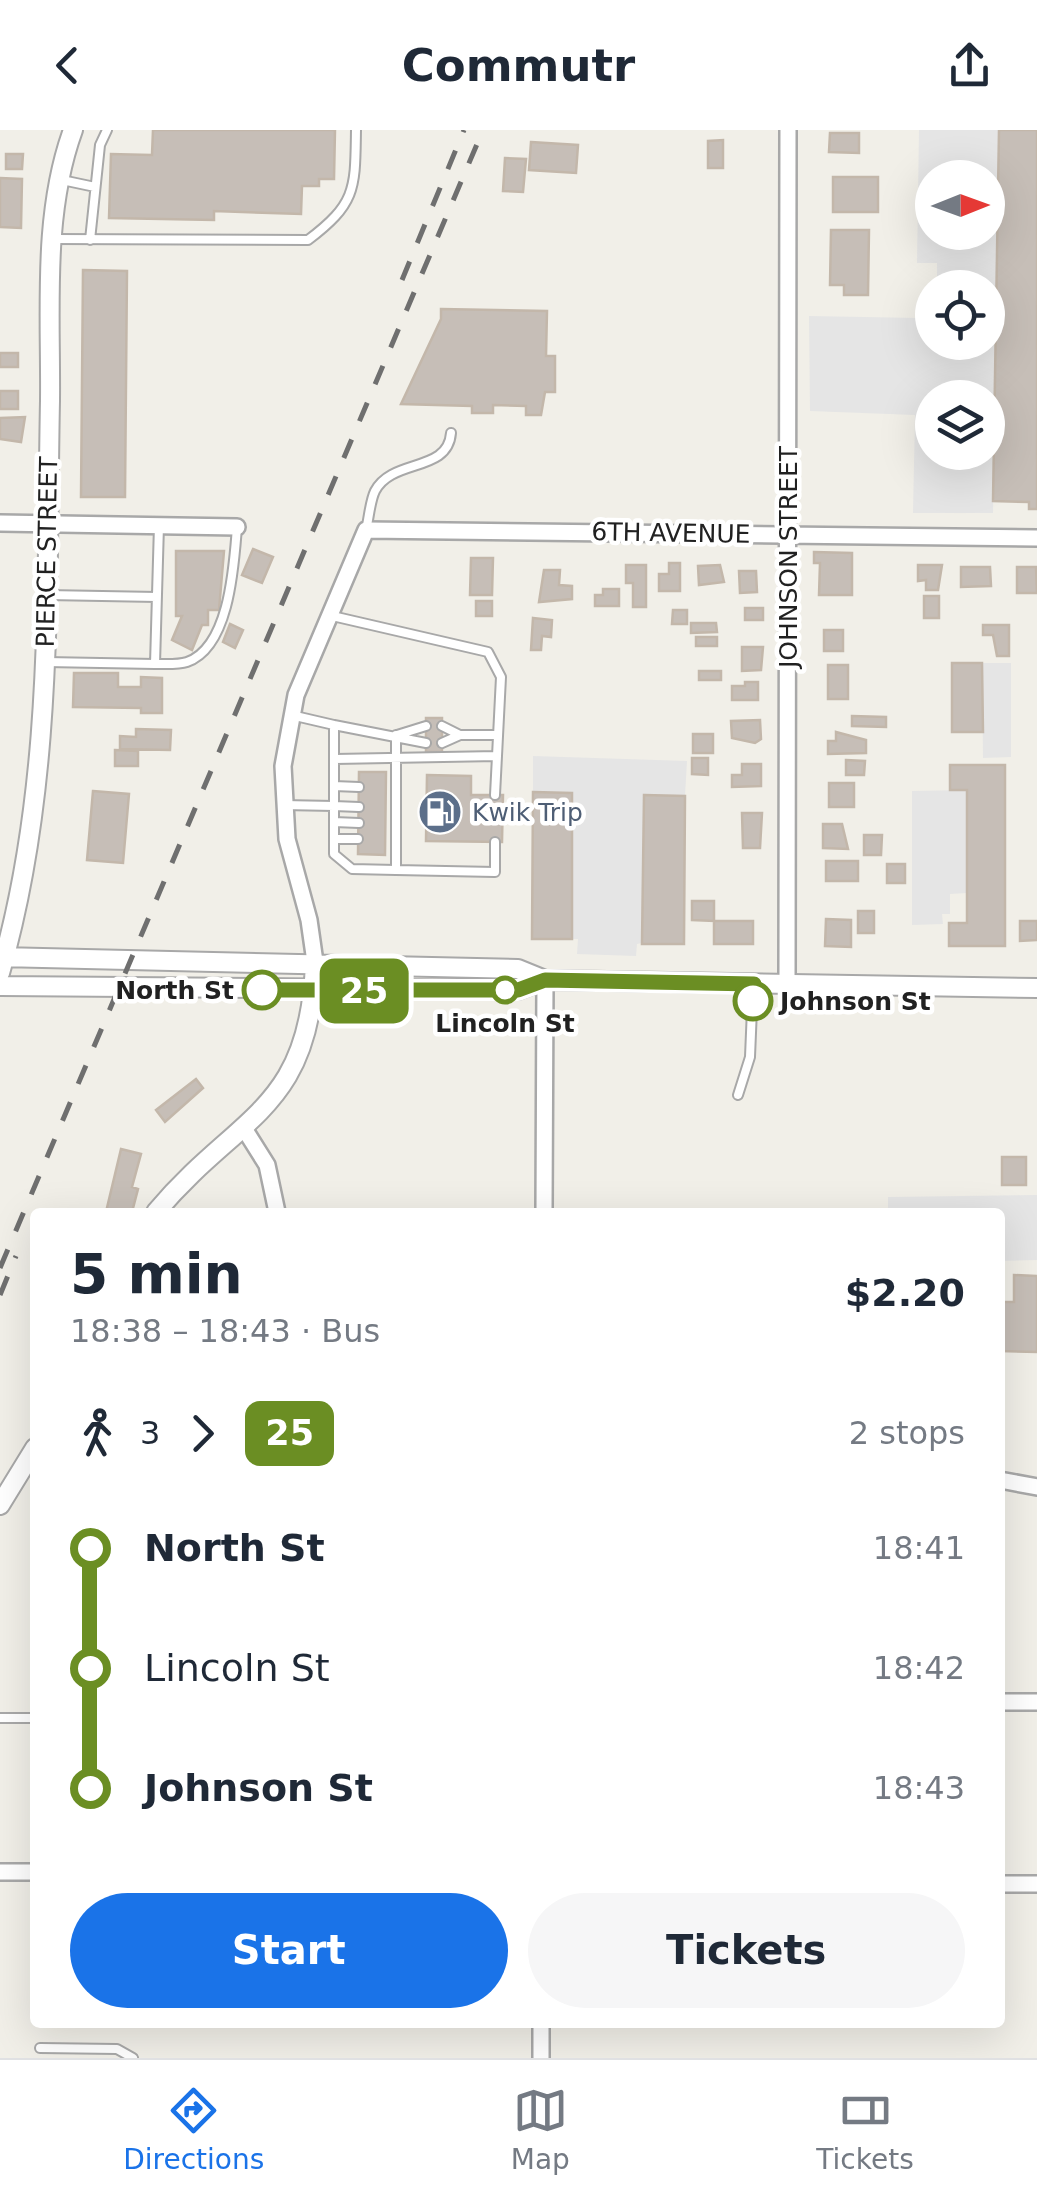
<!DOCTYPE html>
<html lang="en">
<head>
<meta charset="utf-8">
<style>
  :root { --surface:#fff; --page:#f6f6f7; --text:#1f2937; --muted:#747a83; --line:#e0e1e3; --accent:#1a73e8 }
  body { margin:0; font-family:"DejaVu Sans",sans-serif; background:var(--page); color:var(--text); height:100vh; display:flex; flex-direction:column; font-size:38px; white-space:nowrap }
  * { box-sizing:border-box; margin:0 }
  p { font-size:32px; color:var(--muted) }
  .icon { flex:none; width:55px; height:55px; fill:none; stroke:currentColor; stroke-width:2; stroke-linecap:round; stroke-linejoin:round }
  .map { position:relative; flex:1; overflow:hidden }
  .details { position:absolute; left:30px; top:1078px; width:975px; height:820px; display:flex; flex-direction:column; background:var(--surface); border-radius:10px; box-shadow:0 10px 40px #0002 }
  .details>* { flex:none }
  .badge { padding:0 20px; border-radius:15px; font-size:35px; line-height:65px }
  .needle { width:65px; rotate:89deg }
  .buttons { position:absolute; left:915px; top:30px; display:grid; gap:20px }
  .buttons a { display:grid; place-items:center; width:90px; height:90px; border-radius:50%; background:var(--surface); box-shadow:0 10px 40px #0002; font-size:50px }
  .map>.badge { position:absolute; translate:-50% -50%; box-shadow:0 0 0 5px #fff }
  .legs { display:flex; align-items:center; gap:15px; height:110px; padding:0 40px; font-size:32px }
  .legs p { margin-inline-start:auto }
  .summary { display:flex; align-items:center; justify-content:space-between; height:170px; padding:0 40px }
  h1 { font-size:55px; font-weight:700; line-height:75px }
  .action { display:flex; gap:20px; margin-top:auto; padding:20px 40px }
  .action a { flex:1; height:115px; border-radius:60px; background:var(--accent); color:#fff; font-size:40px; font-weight:700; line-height:115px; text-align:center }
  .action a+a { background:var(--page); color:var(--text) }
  ul { padding:0 40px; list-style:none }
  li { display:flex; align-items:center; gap:35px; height:120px; font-size:38px }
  li i { display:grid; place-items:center; width:15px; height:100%; margin:0 12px; background:currentColor }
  li i::after { content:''; width:25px; height:25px; margin:-12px; border:8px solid; border-radius:50%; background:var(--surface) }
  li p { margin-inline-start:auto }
  li:first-child i { background:linear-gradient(#0000 50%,currentColor 0) }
  li:last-child i { background:linear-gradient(currentColor 50%,#0000 0) }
  header { display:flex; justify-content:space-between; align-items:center; height:130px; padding:0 40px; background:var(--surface); font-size:45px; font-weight:700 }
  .tabs { display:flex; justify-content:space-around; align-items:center; height:140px; border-top:2px solid var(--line); background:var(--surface); font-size:28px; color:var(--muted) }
  .tabs a { display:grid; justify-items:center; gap:5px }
  .tabs .current { color:var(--accent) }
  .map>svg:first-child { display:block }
</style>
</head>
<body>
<header><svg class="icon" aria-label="back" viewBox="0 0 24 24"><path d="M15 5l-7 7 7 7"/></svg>Commutr<svg class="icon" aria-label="share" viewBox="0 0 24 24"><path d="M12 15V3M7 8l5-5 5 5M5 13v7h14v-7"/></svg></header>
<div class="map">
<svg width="1037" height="1928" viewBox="0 0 1037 1928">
  <rect width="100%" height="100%" fill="#f1efe8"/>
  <path fill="#e5e5e5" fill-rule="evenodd" d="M 919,0 L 999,0 L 993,383 L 913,383 L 915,285 L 810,281 L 809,186 L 918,188 L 919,204 L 932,203 L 932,212 L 988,212 L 988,158 L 937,157 L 937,133 L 917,133 ZM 932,48 L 988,48 L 988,102 L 932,102 ZM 932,268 L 988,268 L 988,322 L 932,322 Z
    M 982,533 L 1011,533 L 1011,627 L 983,628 Z
    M 533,626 L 687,631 L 685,666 L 644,666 L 642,813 L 637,814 L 636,826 L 577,824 L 578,809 L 572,809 L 572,663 L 533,662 Z
    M 967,660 L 967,763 L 950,764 L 950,784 L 942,784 L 943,794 L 912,795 L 912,661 Z
    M 1037,1065 L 1037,1130 L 1000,1131 L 1000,1082 L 888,1082 L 888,1067 Z"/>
  <path fill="#c6beb7" stroke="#c3b7aa" stroke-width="2.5" d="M 153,0 L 335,0 L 334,49 L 319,49 L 319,56 L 302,56 L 301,84 L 214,81 L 214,90 L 109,88 L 111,24 L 152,25 Z
    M 999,0 L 1037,0 L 1037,379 L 1029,379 L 1029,372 L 993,371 Z
    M 830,3 L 859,3 L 859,23 L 829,22 Z
    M 723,10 L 723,38 L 708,38 L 708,11 Z
    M 531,12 L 578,15 L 576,43 L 529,40 Z
    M 6,24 L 23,24 L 22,39 L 6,39 Z
    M 505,28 L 526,29 L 523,62 L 503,61 Z
    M 833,47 L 878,47 L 878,82 L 833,82 Z
    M 0,48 L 22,49 L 21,98 L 0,97 Z
    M 831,100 L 869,100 L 868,165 L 844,165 L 844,155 L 830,155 Z
    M 83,140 L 127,141 L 125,367 L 81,367 Z
    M 441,179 L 547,181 L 546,226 L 555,226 L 555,262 L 545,262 L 541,285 L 526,285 L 526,276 L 493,275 L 493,283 L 472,283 L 472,276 L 401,274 L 441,189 Z
    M 0,223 L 18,223 L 18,237 L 0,237 Z
    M 0,261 L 18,261 L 18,279 L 0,279 Z
    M 25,287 L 21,312 L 0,309 L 0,288 Z
    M 253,419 L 273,427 L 262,453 L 242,445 Z
    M 176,421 L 224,421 L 219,480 L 208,480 L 208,495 L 202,495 L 192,520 L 172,510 L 182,486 L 176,486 Z
    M 814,422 L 852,423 L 852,465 L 819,465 L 820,433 L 814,433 Z
    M 471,428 L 493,428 L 492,465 L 470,465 Z
    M 669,433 L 680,433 L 680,461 L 659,461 L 659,444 L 669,444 Z
    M 626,435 L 646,435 L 646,477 L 633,477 L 633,453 L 626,453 Z
    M 720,435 L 724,452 L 699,455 L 698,436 Z
    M 918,435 L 942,435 L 938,460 L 926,460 L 926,450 L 918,451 Z
    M 961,437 L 990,437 L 991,456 L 961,457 Z
    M 1017,437 L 1036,437 L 1037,463 L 1017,463 Z
    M 544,440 L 560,440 L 559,455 L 572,456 L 572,469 L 539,472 Z
    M 739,441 L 756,441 L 757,462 L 740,463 Z
    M 603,459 L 619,459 L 619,476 L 595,476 L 595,465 L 603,465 Z
    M 924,466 L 939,466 L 939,488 L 924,488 Z
    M 476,471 L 492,471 L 492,486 L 476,486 Z
    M 745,478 L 763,478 L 763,490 L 745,490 Z
    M 673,480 L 687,480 L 687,494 L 672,494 Z
    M 533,488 L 552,490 L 551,507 L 542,506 L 541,520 L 531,520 Z
    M 691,493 L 716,493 L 717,502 L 691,503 Z
    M 230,494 L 243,500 L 235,518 L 223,512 Z
    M 983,495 L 1009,495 L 1009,526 L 997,526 L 993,505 L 983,505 Z
    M 824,500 L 843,500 L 843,521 L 824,521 Z
    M 696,507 L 717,507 L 717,516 L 696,516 Z
    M 742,517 L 763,517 L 761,540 L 742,541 Z
    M 952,533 L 982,533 L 983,602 L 952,602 Z
    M 828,535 L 848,535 L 848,569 L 828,569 Z
    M 699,541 L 721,541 L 721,550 L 699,550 Z
    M 74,543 L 118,543 L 118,557 L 141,557 L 141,547 L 162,548 L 162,583 L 141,583 L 141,578 L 73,577 Z
    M 745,552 L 758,552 L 758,570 L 732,570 L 732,556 L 745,556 Z
    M 852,586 L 886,587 L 886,597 L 852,596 Z
    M 426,588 L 442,588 L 442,622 L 426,622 Z
    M 760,590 L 761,609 L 755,613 L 732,608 L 731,591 Z
    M 136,599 L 171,600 L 170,620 L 120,619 L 120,606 L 136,607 Z
    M 836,602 L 866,610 L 866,623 L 828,624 L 828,611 L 836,611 Z
    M 693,604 L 713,604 L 713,623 L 693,623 Z
    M 115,620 L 138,621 L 138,636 L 115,636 Z
    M 692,628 L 708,628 L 708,645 L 692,644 Z
    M 846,630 L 865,631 L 864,645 L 846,645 Z
    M 742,634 L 761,634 L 761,656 L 732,657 L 732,645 L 742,645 Z
    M 950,635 L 1005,635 L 1005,816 L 949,816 L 949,793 L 967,793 L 967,660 L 950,660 Z
    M 359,642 L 386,642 L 385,725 L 358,724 Z
    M 427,645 L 471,646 L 471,665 L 503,665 L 502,712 L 426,711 Z
    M 829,653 L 854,653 L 854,677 L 829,677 Z
    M 93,661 L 129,664 L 123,733 L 87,730 Z
    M 533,662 L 572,663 L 572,809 L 532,809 Z
    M 644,665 L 685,666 L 684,814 L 642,814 Z
    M 742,683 L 762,683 L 760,718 L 743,718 Z
    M 823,694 L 842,694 L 848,719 L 823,718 Z
    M 864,705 L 882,705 L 881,725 L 864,725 Z
    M 826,731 L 858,731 L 858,751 L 826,751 Z
    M 887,734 L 905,734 L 905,753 L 887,753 Z
    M 692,771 L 714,771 L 714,791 L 692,790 Z
    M 858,781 L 874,781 L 874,803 L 858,803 Z
    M 826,789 L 851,790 L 851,817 L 825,816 Z
    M 714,791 L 753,791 L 753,814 L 714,814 Z
    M 1020,791 L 1037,791 L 1037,810 L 1020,811 Z
    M 196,949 L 203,958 L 165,992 L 156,980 Z
    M 121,1019 L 141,1024 L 132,1057 L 138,1059 L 132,1082 L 106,1082 Z
    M 1002,1027 L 1026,1027 L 1026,1055 L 1002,1055 Z
    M 1014,1145 L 1037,1146 L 1037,1222 L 1001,1221 L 1002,1172 L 1014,1172 Z"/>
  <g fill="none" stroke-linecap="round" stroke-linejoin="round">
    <defs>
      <path id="service" d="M 62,50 L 95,57
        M 52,109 L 308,110 C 357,73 355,58 356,0
        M 90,110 L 100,15 L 107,0
        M 366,400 C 369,388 370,371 375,361 C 392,328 448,343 451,303
        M 47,465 L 157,467
        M 328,485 L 488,522 L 501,547 L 497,626 L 335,629
        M 46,532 L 155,534 L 159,395
        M 155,534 C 164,534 178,535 187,532 C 230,517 234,434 237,397
        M 334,595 L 426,613
        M 442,596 L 460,605
        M 397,605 L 426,596
        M 442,613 L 460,605 L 498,605
        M 334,656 L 359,657
        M 495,665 L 497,626
        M 283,675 L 334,676 L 334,595 L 291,585
        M 359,677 L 334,676 L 334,724 L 352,739 L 396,740 L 396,605
        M 334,692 L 359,693
        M 334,709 L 358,709
        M 396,740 L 495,742 L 495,712
        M 738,965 L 750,927 L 753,854
        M 0,1588 L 35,1588
        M 40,1918 L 117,1919 L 133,1928"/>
      <path id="minor" d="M 0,393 L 237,397
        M 315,832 L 309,790 L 287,709 L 283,636 L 296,565 L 366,400 L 1037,408
        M 787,855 L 788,0
        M 245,1000 L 267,1035 L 277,1082
        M 544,1082 L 545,850
        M 1000,1350 L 1037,1357
        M 1000,1572 L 1037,1572
        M 0,1742 L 35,1742
        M 1000,1754 L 1037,1754
        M 541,1928 L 541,1892"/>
      <path id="tertiary" d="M 0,827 L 518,839 L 545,850 L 1037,858
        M 0,843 C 54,656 46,463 50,271 C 51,181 42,85 73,0
        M 0,856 L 518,860 L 545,850
        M 156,1082 C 238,984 310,982 315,832
        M 0,1375 L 35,1318"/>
    </defs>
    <use href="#service" stroke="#a8a8a8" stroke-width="12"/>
    <use href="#minor" stroke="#a8a8a8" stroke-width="20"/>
    <use href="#tertiary" stroke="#a8a8a8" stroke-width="22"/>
    <use href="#service" stroke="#fff" stroke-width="8"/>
    <use href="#minor" stroke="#fff" stroke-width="15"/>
    <use href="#tertiary" stroke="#fff" stroke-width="18"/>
    <path stroke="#6f6f6f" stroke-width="5" stroke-dasharray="20 20" stroke-linecap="butt" d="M 402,150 L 464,0
      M 0,1138 L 483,0
      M 0,1165 L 16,1126"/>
  </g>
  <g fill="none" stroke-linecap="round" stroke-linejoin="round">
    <defs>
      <path id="line-1" d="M 262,860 L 518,860 L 545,850 L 754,854 L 753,871"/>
    </defs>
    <use href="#line-1" stroke="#fff" stroke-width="22"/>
    <use href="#line-1" stroke="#6b8e23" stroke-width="15"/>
  </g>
  <defs>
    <symbol id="fuel-disc" viewBox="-11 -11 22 22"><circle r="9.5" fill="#5c6f8a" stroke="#fff"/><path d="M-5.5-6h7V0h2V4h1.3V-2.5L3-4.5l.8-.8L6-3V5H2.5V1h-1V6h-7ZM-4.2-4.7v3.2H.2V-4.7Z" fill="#fff"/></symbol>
  </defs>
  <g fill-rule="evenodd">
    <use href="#fuel-disc" x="415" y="657" width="50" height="50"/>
  </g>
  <g fill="#fff" stroke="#6b8e23" stroke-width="5">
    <circle cx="262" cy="860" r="18"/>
    <circle cx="505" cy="860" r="12"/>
    <circle cx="753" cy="871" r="18"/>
  </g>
  <g text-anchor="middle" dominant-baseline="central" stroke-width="9" stroke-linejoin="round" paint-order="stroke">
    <g font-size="25" fill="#212121" stroke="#fff">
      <text transform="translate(671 403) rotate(1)">6TH AVENUE</text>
      <text transform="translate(47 422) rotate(-89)">PIERCE STREET</text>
      <text transform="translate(788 427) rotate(-90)">JOHNSON STREET</text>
    </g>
    <g font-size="25" fill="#4e5e75" stroke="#fff" text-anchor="start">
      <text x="472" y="682">Kwik Trip</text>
    </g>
    <g font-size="25" font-weight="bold" fill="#212121" stroke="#fff" text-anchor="end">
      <text x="234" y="860">North St</text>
      <text x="780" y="871" text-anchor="start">Johnson St</text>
      <text x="505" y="893" text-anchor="middle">Lincoln St</text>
    </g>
  </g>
</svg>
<div class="buttons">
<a><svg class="needle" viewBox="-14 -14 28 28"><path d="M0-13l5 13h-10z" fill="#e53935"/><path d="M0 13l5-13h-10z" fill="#747a83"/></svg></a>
<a><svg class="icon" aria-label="locate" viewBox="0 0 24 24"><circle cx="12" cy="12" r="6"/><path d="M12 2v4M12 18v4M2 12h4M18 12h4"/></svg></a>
<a><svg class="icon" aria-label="layers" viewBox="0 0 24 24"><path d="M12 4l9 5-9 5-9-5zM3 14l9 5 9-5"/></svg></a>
</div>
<b class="badge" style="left:364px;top:861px;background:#6b8e23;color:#fff">25</b>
<section class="details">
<div class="summary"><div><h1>5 min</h1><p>18:38 – 18:43 · Bus</p></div><b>$2.20</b></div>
<div class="legs"><svg class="icon" aria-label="walk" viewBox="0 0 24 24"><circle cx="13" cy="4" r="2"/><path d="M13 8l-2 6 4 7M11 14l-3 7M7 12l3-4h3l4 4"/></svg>3<svg class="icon" aria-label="forward" viewBox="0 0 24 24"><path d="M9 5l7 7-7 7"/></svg><b class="badge" style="background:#6b8e23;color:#fff">25</b><p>2 stops</p></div>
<ul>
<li><i style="color:#6b8e23"></i><b>North St</b><p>18:41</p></li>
<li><i style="color:#6b8e23"></i><span>Lincoln St</span><p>18:42</p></li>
<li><i style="color:#6b8e23"></i><b>Johnson St</b><p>18:43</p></li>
</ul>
<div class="action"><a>Start</a><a>Tickets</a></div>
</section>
</div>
<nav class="tabs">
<a class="current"><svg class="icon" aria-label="directions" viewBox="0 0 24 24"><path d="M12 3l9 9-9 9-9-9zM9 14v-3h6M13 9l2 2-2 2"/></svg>Directions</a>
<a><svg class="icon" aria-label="map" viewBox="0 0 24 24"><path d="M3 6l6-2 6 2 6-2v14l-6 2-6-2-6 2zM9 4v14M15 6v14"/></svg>Map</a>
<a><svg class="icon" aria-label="tickets" viewBox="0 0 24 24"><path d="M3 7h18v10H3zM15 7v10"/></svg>Tickets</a>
</nav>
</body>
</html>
